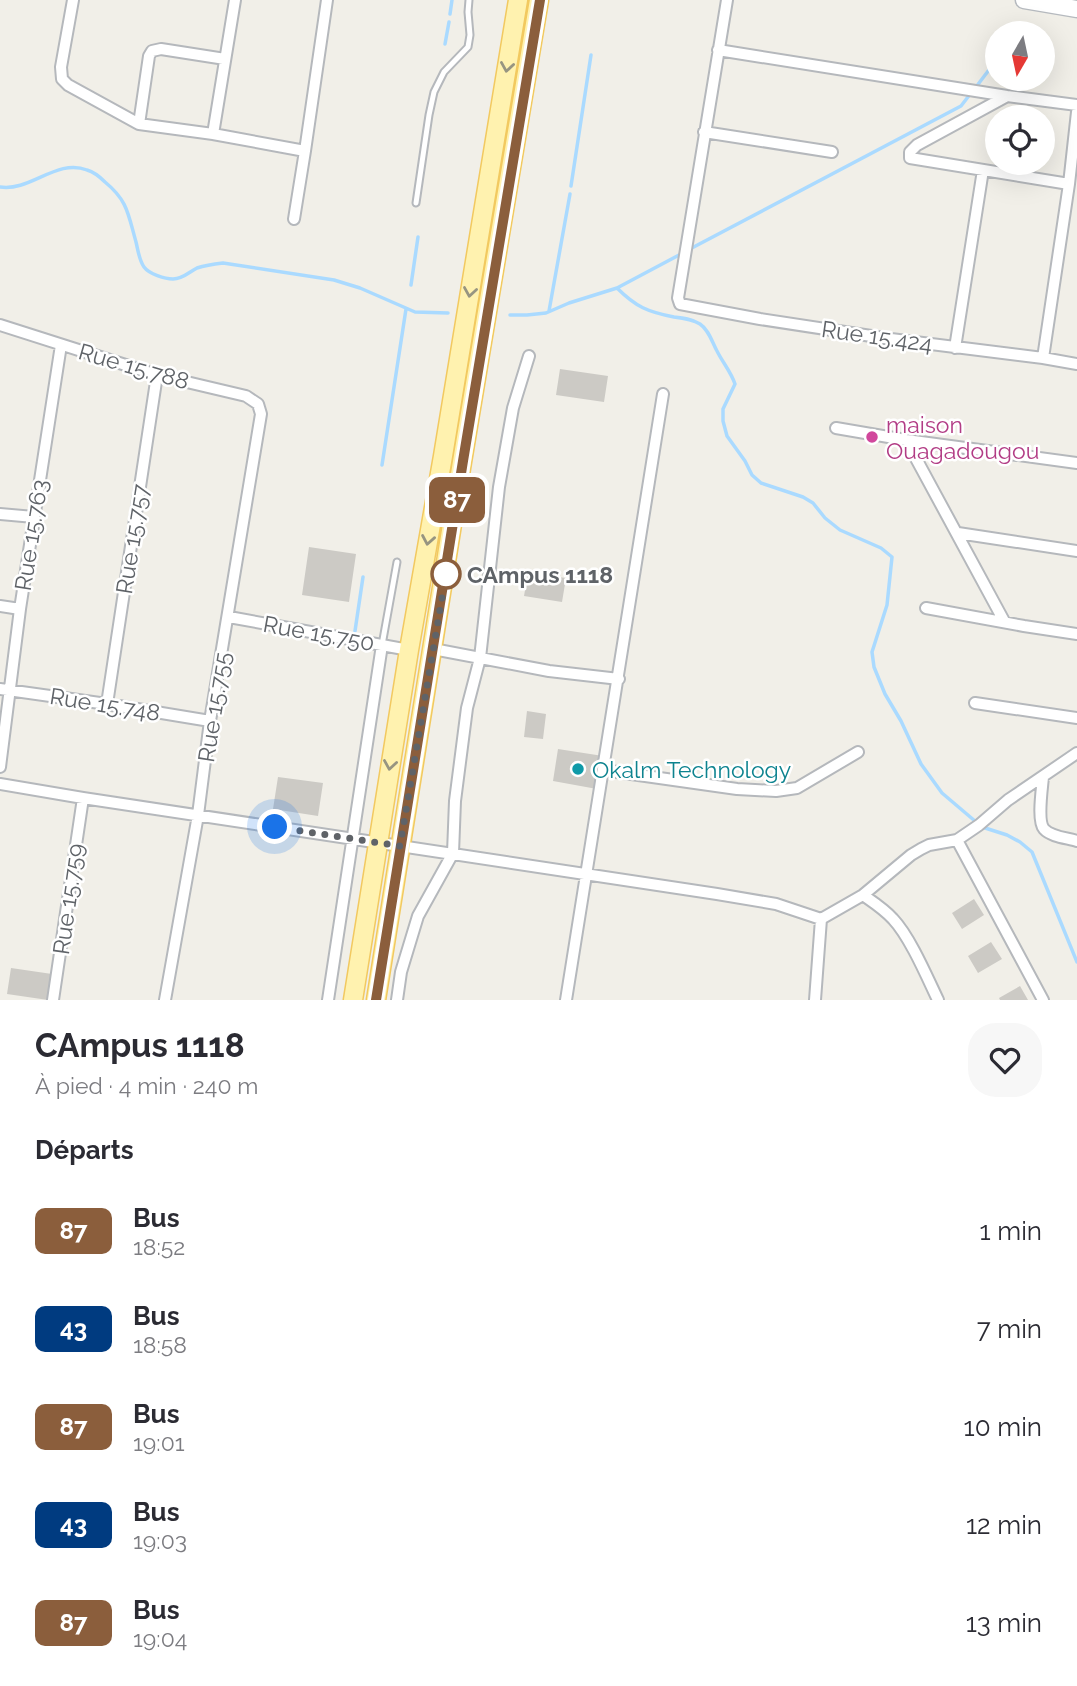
<!DOCTYPE html>
<html lang="fr">
<head>
<meta charset="utf-8">
<style>
  :root { --surface:#fff; --page:#f7f7f7; --text:#2b2b33; --muted:#7c7c81 }
  body { margin:0; font-family:Raleway,sans-serif; background:var(--page); color:var(--text); height:100vh; display:flex; flex-direction:column; font-size:26px; white-space:nowrap }
  * { box-sizing:border-box; margin:0 }
  p { font-size:23px; color:var(--muted) }
  .icon { flex:none; width:38px; height:38px; fill:none; stroke:currentColor; stroke-width:2; stroke-linecap:round; stroke-linejoin:round }
  .map { position:relative; height:1000px; overflow:hidden }
  .side { display:flex; flex-direction:column; background:var(--surface); flex:1 }
  .side>* { flex:none }
  .badge { padding:0 14px; border-radius:10px; font-size:24px; line-height:46px }
  .needle { width:46px; rotate:189deg }
  .buttons { position:absolute; left:985px; top:21px; display:grid; gap:14px }
  .buttons a { display:grid; place-items:center; width:70px; height:70px; border-radius:50%; background:var(--surface); box-shadow:0 7px 28px #0002; font-size:35px }
  .you { position:absolute; width:35px; height:35px; margin:-18px; border:5px solid #fff; border-radius:50%; background:#1a73e8; box-shadow:0 0 0 10px #1a73e833 }
  .map>.badge { position:absolute; translate:-50% -50%; box-shadow:0 0 0 4px #fff }
  h2 { padding:0 35px; font-size:26px; line-height:63px }
  .round { display:grid; place-items:center; flex:none; width:74px; height:74px; border-radius:28px; background:var(--page) }
  .headline { display:flex; align-items:center; justify-content:space-between; height:119px; padding:0 35px }
  h1 { font-size:33px; font-weight:700; line-height:52px }
  ul { padding:0; list-style:none }
  li { display:flex; align-items:center; gap:21px; height:98px; padding:0 35px }
  li div { flex:1 }
  li b { display:block; font-size:26px }
  li em { font-style:normal }
  li .badge { min-width:77px; font-weight:700; text-align:center }
  .map>svg:first-child { display:block }
</style>
</head>
<body>
<div class="map">
<svg width="1077" height="1000" viewBox="0 0 1077 1000">
  <rect width="100%" height="100%" fill="#f1efe8"/>
  <g fill="none" stroke-linecap="round" stroke-linejoin="round">
    <path stroke="#aadaff" stroke-width="3.5" d="M 450,14 L 452,0
      M 1016,33 L 1023,24
      M 445,44 L 449,22
      M 976,87 L 998,58
      M 571,186 L 591,55
      M 0,187 C 30,192 57,158 87,170 C 94,172 100,177 105,182 C 128,201 128,214 136,242 C 138,250 139,260 144,267 C 149,274 165,279 173,279 C 183,279 189,272 197,268 C 206,265 214,264 223,263 L 334,280 L 360,288 L 415,312 L 448,313
      M 688,250 L 961,106 L 971,93
      M 411,285 L 418,237
      M 617,288 C 636,307 648,312 674,317 C 683,318 692,319 700,324 C 709,330 712,342 717,351 C 723,363 731,372 735,384 L 723,409 L 723,421 L 727,436 L 745,461 L 752,475 L 761,483 L 803,497 L 813,503 L 825,518 L 840,530 L 881,548 L 892,557 L 887,605 L 872,652 L 874,667 L 885,694 L 901,721 L 921,764 L 942,793 L 982,827 L 1007,835 L 1020,842 L 1032,852 L 1077,962
      M 549,311 L 570,194
      M 510,315 L 527,315 L 546,313 L 569,303 L 617,288 L 681,254
      M 382,465 L 406,309
      M 355,631 L 363,577"/>
  </g>
  <path fill="#cccac5" d="M 560,369 L 608,376 L 604,402 L 556,395 Z
    M 309,547 L 356,554 L 349,602 L 302,595 Z
    M 528,573 L 566,578 L 562,602 L 524,596 Z
    M 527,711 L 546,714 L 543,739 L 524,737 Z
    M 558,749 L 603,756 L 597,789 L 553,781 Z
    M 278,777 L 323,783 L 318,816 L 273,809 Z
    M 974,899 L 984,915 L 962,929 L 952,913 Z
    M 991,942 L 1002,959 L 978,973 L 968,956 Z
    M 11,968 L 52,974 L 48,1000 L 7,994 Z
    M 1020,986 L 1028,1000 L 1000,1000 L 999,998 Z"/>
  <g fill="none" stroke-linecap="round" stroke-linejoin="round">
    <defs>
      <path id="lane" d="M 416,203 L 429,115 L 434,92 L 444,72 L 468,47 L 470,35 L 468,12 L 469,0
        M 382,645 L 397,562"/>
      <path id="street" d="M 73,0 L 61,67 L 62,79 L 68,85 L 139,124 L 213,134 L 305,151
        M 727,0 L 678,298 L 680,304 L 760,319 L 891,339 L 1043,358 L 1077,364
        M 718,50 L 1007,96 L 1077,105
        M 1007,96 L 917,145 L 910,152 L 910,158 L 1069,184
        M 139,124 L 149,56 L 152,51 L 161,49 L 225,59
        M 704,132 L 832,152
        M 213,134 L 235,0
        M 294,219 L 305,151 L 327,0
        M 0,325 L 157,375 L 246,396 L 258,404 L 261,414 L 210,721 L 198,815 L 165,1000
        M 955,348 L 983,170
        M 1043,358 L 1069,184 L 1077,112
        M 836,428 L 906,440 L 1077,463
        M 906,440 L 1004,621
        M 0,514 L 34,517
        M 958,533 L 1077,551
        M 0,606 L 20,609
        M 926,608 L 1024,626 L 1077,634
        M 229,617 L 409,650
        M 433,649 L 549,671 L 619,679
        M 0,689 L 107,704 L 210,721
        M 975,703 L 1077,718
        M 107,704 L 157,375
        M 0,767 L 20,609 L 61,345
        M 603,770 L 737,789 L 776,791 L 797,788 L 858,752
        M 1043,777 C 1042,789 1037,821 1044,829 C 1051,837 1068,838 1077,841
        M 0,784 L 83,798 L 717,894 L 776,904 L 821,919
        M 957,840 L 1043,1000
        M 863,895 C 873,902 884,909 893,919 C 910,937 927,977 938,1000
        M 821,919 L 863,895 L 911,855 L 921,849 L 929,845 L 957,840 L 979,825 L 1008,800 L 1077,753
        M 53,1000 L 83,798
        M 328,1000 L 382,645
        M 397,1000 L 401,972 L 418,916 L 453,853 L 455,801 L 467,708 L 480,658 L 499,487 L 513,408 L 529,356
        M 566,1000 L 663,394
        M 815,1000 L 821,919"/>
      <path id="secondary" d="M 1024,0 L 1077,9"/>
      <path id="primary" d="M 353,1000 L 409,650 L 443,456 L 518,0
        M 376,1000 L 462,462 L 539,0"/>
    </defs>
    <use href="#lane" stroke="#b5b8bc" stroke-width="9"/>
    <use href="#street" stroke="#b5b8bc" stroke-width="14"/>
    <use href="#secondary" stroke="#b6babf" stroke-width="19"/>
    <use href="#primary" stroke="#f2c960" stroke-width="21"/>
    <use href="#lane" stroke="#fff" stroke-width="5"/>
    <use href="#street" stroke="#fff" stroke-width="10"/>
    <use href="#secondary" stroke="#fff" stroke-width="16"/>
    <use href="#primary" stroke="#fff2af" stroke-width="18"/>
  </g>
  <defs><path id="oneway-chevron" d="M-2-3.5L2.5 0L-2 3.5" fill="none" stroke-width="1.6" stroke-linecap="round" stroke-linejoin="round" transform="scale(1.75)"/></defs>
  <g stroke="#979581">
    <use href="#oneway-chevron" transform="translate(507 67) rotate(99)"/>
    <use href="#oneway-chevron" transform="translate(470 292) rotate(99)"/>
    <use href="#oneway-chevron" transform="translate(428 540) rotate(100)"/>
    <use href="#oneway-chevron" transform="translate(390 765) rotate(99)"/>
  </g>
  <g fill="none" stroke-linecap="round" stroke-linejoin="round">
    <defs>
      <path id="line" d="M 376,1000 L 463,461 L 540,0"/>
    </defs>
    <use href="#line" stroke="#fff" stroke-width="16"/>
    <use href="#line" stroke="#8b5e3c" stroke-width="10"/>
    <path stroke="#5f6368" stroke-width="7" stroke-dasharray="0 12.6" d="M 275,827 L 400,846 L 446,574"/>
  </g>
  <circle fill="#d1479c" stroke="#fff" stroke-width="2.5" cx="872" cy="437" r="7"/>
  <circle fill="#fff" stroke="#8b5e3c" stroke-width="3.5" cx="446" cy="574" r="14"/>
  <circle fill="#0f9aa8" stroke="#fff" stroke-width="2.5" cx="578" cy="769" r="7"/>
  <g text-anchor="middle" dominant-baseline="central" stroke-width="5" stroke-linejoin="round" paint-order="stroke">
    <g font-size="23" fill="#5f6368" stroke="#fff">
      <text transform="translate(877 336) rotate(8)">Rue 15.424</text>
      <text transform="translate(134 366) rotate(16)">Rue 15.788</text>
      <text transform="translate(31 535) rotate(-81)">Rue 15.763</text>
      <text transform="translate(132 539) rotate(-81)">Rue 15.757</text>
      <text transform="translate(319 633) rotate(10)">Rue 15.750</text>
      <text transform="translate(105 704) rotate(9)">Rue 15.748</text>
      <text transform="translate(214 707) rotate(-81)">Rue 15.755</text>
      <text transform="translate(68 899) rotate(-82)">Rue 15.759</text>
    </g>
    <g font-size="23" fill="#b23c85" stroke="#fff" text-anchor="start">
      <text x="886" y="424">maison<tspan x="886" dy="26">Ouagadougou</tspan></text>
    </g>
    <g font-size="23" font-weight="bold" fill="#5f6368" stroke="#fff" text-anchor="start">
      <text x="467" y="574">CAmpus 1118</text>
    </g>
    <g font-size="23" fill="#0d838f" stroke="#fff" text-anchor="start">
      <text x="592" y="769">Okalm Technology</text>
    </g>
  </g>
</svg>
<div class="buttons">
<a><svg class="needle" viewBox="-14 -14 28 28"><path d="M0-13l5 13h-10z" fill="#e53935"/><path d="M0 13l5-13h-10z" fill="#7c7c81"/></svg></a>
<a><svg class="icon" aria-label="locate" viewBox="0 0 24 24"><circle cx="12" cy="12" r="6"/><path d="M12 2v4M12 18v4M2 12h4M18 12h4"/></svg></a>
</div>
<div class="you" style="left:275px;top:827px"></div>
<b class="badge" style="left:457px;top:500px;background:#8b5e3c;color:#fff">87</b>
</div>
<section class="side">
<div class="headline"><div><h1>CAmpus 1118</h1><p>À pied · 4 min · 240 m</p></div><a class="round"><svg class="icon" aria-label="heart" viewBox="0 0 24 24"><path d="M12 20l-8-8c-3-5 5-10 8-4 3-6 11-1 8 4z"/></svg></a></div>
<h2>Départs</h2>
<ul>
<li><span class="badge" style="background:#8b5e3c;color:#fff">87</span><div><b>Bus</b><p>18:52</p></div><em>1 min</em></li>
<li><span class="badge" style="background:#003b80;color:#fff">43</span><div><b>Bus</b><p>18:58</p></div><em>7 min</em></li>
<li><span class="badge" style="background:#8b5e3c;color:#fff">87</span><div><b>Bus</b><p>19:01</p></div><em>10 min</em></li>
<li><span class="badge" style="background:#003b80;color:#fff">43</span><div><b>Bus</b><p>19:03</p></div><em>12 min</em></li>
<li><span class="badge" style="background:#8b5e3c;color:#fff">87</span><div><b>Bus</b><p>19:04</p></div><em>13 min</em></li>
</ul>
</section>
</body>
</html>
